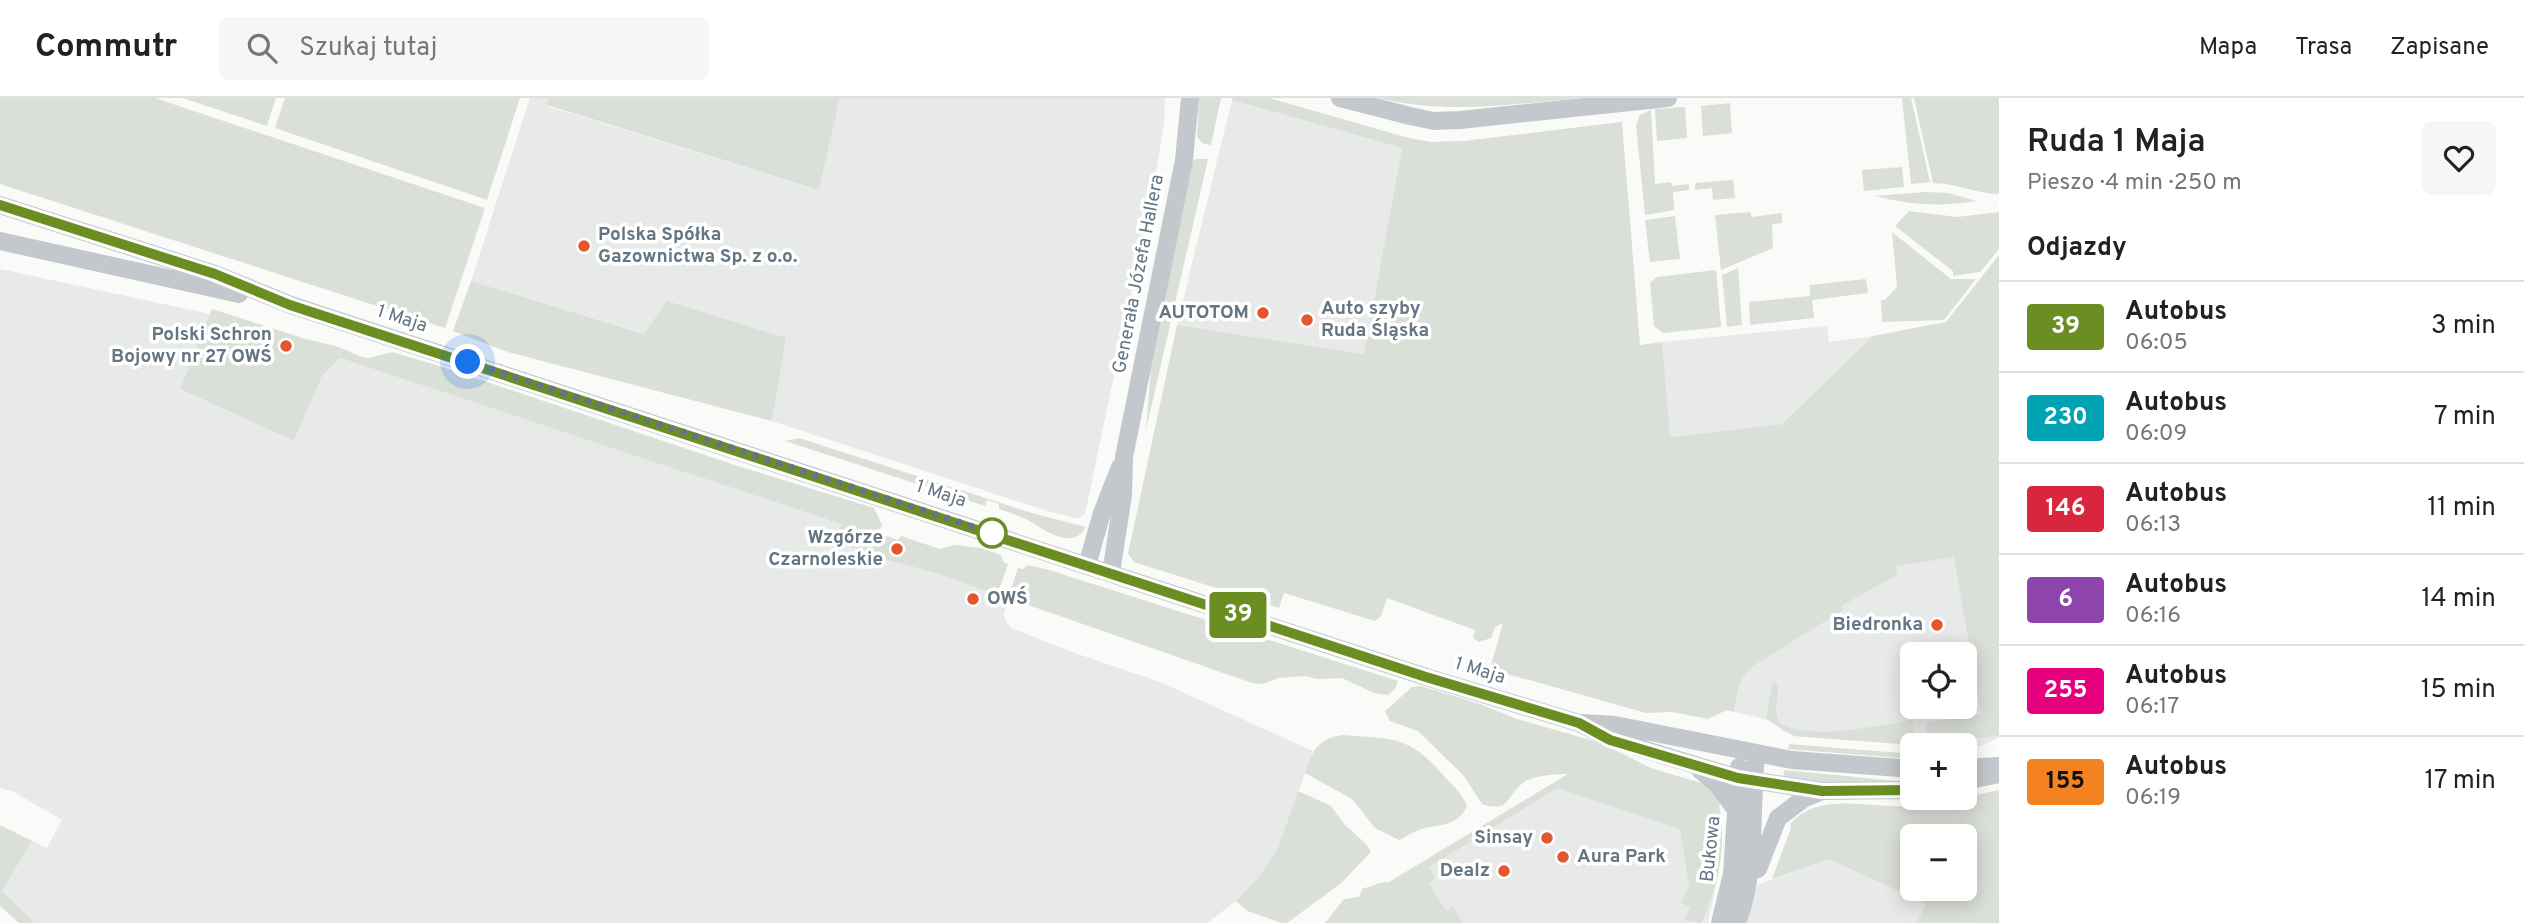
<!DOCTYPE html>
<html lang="pl">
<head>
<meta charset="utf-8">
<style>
  :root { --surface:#fff; --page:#f6f6f6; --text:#222; --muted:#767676; --line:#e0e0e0 }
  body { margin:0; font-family:Overpass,sans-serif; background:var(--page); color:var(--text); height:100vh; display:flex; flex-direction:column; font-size:26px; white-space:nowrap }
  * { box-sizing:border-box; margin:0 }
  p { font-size:23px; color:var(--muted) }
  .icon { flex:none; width:38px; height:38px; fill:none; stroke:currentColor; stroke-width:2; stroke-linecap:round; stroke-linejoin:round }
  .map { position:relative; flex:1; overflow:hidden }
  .side { display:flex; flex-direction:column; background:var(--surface); width:525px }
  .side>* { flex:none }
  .badge { padding:0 14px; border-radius:5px; font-size:24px; line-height:46px }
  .controls { position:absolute; left:1900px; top:544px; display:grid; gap:14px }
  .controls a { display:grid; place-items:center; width:77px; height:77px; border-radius:10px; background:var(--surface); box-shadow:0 4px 18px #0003; font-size:35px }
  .you { position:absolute; width:35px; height:35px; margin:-18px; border:5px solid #fff; border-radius:50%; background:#1a73e8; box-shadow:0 0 0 10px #1a73e833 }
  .map>.badge { position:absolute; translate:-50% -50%; box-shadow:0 0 0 4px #fff }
  h2 { padding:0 28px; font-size:26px; line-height:63px }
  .round { display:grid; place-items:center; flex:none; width:74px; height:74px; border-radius:10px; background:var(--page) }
  .summary { display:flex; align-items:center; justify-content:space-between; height:119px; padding:0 28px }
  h1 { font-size:33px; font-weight:600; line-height:52px }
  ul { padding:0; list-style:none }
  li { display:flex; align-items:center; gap:21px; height:91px; padding:0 28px; border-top:2px solid var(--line) }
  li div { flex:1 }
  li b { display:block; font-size:26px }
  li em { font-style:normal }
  li .badge { min-width:77px; font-weight:700; text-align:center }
  header { display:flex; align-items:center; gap:42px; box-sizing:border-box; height:98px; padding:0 35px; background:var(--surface); border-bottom:2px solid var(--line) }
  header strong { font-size:33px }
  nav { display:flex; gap:38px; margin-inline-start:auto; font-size:24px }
  .search { width:490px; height:63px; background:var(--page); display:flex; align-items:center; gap:18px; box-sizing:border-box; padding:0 24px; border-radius:10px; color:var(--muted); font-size:26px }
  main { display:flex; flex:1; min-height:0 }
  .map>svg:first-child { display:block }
</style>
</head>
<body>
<header>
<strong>Commutr</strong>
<div class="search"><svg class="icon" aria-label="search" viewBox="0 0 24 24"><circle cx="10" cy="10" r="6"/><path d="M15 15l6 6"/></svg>Szukaj tutaj</div>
<nav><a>Mapa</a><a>Trasa</a><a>Zapisane</a></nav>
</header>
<main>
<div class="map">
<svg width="1999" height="825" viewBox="0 0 1999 825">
  <rect width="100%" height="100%" fill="#fafaf8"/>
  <path fill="#e8e9e9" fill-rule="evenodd" d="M 530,0 L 549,0 L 547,8 L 819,92 L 840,0 L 1165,0 L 1164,26 L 1152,96 L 1085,416 L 1078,421 L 1044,412 L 772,323 L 785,240 L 645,236 L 471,183 Z
    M 1232,2 L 1402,50 L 1364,256 L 1177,227 Z
    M 0,171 L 210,216 L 180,291 L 294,343 L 322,278 L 340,260 L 841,426 L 836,441 L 866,456 L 942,477 L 1008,500 L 1004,517 L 1006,524 L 1011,530 L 1072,554 L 1160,584 L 1313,653 L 1278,750 L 1258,780 L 1236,803 L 1207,825 L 35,825 L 2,793 L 32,743 L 47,750 L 62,722 L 14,694 L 0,690 Z
    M 1827,228 L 1829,244 L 1873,238 L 1782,326 L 1669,339 L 1662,244 Z
    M 1972,450 L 1999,617 L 1999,639 L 1981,648 L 1919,647 L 1794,638 L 1783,633 L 1769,622 L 1727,612 L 1733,579 L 1892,462 ZM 1913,556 L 1965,556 L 1965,609 L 1913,609 Z
    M 1570,675 L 1673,704 L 1719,772 L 1708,825 L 1463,825 L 1386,790 Z
    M 1829,761 L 1926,806 L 1916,825 L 1743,825 L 1757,787 Z"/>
  <path fill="#dadfd7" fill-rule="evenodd" d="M 0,0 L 155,0 L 485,110 L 445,230 L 0,86 Z
    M 183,0 L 276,0 L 267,28 Z
    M 285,0 L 520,0 L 487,102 L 275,30 Z
    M 549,0 L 840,0 L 819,92 L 547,7 Z
    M 1199,0 L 1221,0 L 1211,47 L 1202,45 L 1197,39 Z
    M 1232,0 L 1269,0 L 1405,39 L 1430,44 L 1464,43 L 1622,24 L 1640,247 L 1662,244 L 1670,339 L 1782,326 L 1873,238 L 1946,224 L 1999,157 L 1999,638 L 1925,645 L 1924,636 L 1927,635 L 1926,625 L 1981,616 L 1954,459 L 1896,468 L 1897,477 L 1841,508 L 1843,512 L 1753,568 C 1738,580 1737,596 1734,614 L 1727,612 L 1708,621 L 1672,614 L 1646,615 L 1490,571 L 1503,525 L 1495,529 L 1491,540 L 1479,544 L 1473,540 L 1475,532 L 1387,500 L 1381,518 L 1375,523 L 1284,495 L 1279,510 L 1134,464 L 1128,456 L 1177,227 L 1364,256 L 1402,50 L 1232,2 Z
    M 1378,0 L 1581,0 C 1512,6 1447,17 1378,0 Z
    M 1902,0 L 1911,0 L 1930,84 L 1911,86 Z
    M 1914,0 L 1999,0 L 1999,96 C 1977,96 1956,85 1933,85 Z
    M 1730,5 L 1732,35 L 1703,38 L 1701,8 Z
    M 1685,9 L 1687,40 L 1657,43 L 1655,11 Z
    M 1651,12 L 1655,86 L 1671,84 L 1672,88 L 1689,86 L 1689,92 L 1673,94 L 1674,112 L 1645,117 L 1636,27 L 1640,17 Z
    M 1196,61 L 1208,61 L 1146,332 L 1152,259 L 1192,64 Z
    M 1902,69 L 1904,89 L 1864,93 L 1862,72 Z
    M 1733,82 L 1735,100 L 1713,102 L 1712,90 L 1695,92 L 1695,85 Z
    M 1926,94 L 1948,95 L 1976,103 C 1942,109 1909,107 1875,98 Z
    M 1909,113 L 1957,119 L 1999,114 L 1999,151 L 1980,174 L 1953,178 L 1953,173 L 1895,128 Z
    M 1750,114 L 1752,119 L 1782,115 L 1782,125 L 1772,126 L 1773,150 L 1721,172 L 1715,117 Z
    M 1675,118 L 1680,161 L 1650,164 L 1645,122 Z
    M 1892,134 L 1951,181 L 1976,181 L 1944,222 L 1882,224 L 1881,202 L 1885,202 L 1897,189 Z
    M 1738,170 L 1742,227 L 1727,229 L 1722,177 Z
    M 1716,172 L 1721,229 L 1663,235 L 1654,228 L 1650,185 L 1657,179 Z
    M 1866,181 L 1868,195 L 1812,202 L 1814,220 L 1750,227 L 1749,204 L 1810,198 L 1810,187 Z
    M 471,183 L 644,236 L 667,203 L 786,240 L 772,323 L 508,254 L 453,233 Z
    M 212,211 L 309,242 L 336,248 L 362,259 L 369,260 L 392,254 L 433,266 L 738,368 L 874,410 L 882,427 L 878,435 L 898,442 L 901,438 L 940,451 L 955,447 L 980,450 L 1001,457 L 1003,464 L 1008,466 L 997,497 L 942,477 L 866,456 L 836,441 L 841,426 L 340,260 L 322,278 L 294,343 L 180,291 Z
    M 799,340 L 1035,416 L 1086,429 C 1072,454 1044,431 1026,421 C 1017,417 1008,414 999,411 L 999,406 L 987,402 L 985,408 L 785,343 Z
    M 1028,467 L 1049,472 L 1398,583 L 1395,591 L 1388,597 L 1374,595 L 1342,580 L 1317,581 L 1305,578 L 1279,580 L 1262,586 L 1252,585 L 1008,500 L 1018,470 L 1023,471 Z
    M 1776,584 C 1783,597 1769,614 1782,627 C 1818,642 1874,628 1912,622 L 1916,645 L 1914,647 L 1794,638 L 1766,621 L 1772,586 Z
    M 1421,588 L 1480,606 L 1517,621 L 1601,645 L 1651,670 L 1708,687 L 1724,704 L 1719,707 C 1727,748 1719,787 1701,825 L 1685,822 L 1690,809 L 1681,805 L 1689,787 L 1680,731 L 1557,690 L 1429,769 L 1435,780 L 1429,785 L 1446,813 L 1453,809 L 1463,825 L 1325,825 L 1344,801 L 1359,799 L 1362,791 C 1374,788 1377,784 1389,784 L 1568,676 C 1556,676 1533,677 1523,685 C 1505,699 1510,715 1482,706 L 1464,678 L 1418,633 L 1390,623 L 1385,613 L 1412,589 Z
    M 1343,637 C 1394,642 1408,636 1444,678 C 1453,688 1462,695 1467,708 C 1457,730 1439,725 1419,732 C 1412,734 1406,739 1399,742 L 1375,730 L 1352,701 L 1305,675 C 1313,652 1317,641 1343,637 Z
    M 1789,646 L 1913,656 L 1913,661 L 1788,651 Z
    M 1784,672 L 1897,683 L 1913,681 L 1913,685 L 1845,687 L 1783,682 Z
    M 1999,692 L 1999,825 L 1916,825 L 1926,806 L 1829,761 L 1772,781 L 1790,733 L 1791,725 C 1821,692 1876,712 1915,708 C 1945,704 1970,698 1999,692 ZM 1913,738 L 1965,738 L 1965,791 L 1913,791 Z
    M 1298,693 L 1331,708 L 1344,726 L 1366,746 L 1371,754 L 1340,786 L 1287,825 L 1282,825 L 1247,813 L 1236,803 L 1258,780 L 1278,750 Z
    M 0,727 L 32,743 L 2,793 L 35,825 L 19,825 L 0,808 Z"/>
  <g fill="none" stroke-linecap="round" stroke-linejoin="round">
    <path stroke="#c3c8cc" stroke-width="18" d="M 1340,0 L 1410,18 L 1434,23 L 1460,22 L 1668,0
      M 0,107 L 215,176 L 291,207 L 1426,579 L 1579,625 L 1610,641 L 1738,680 L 1822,693 L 1913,692
      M 0,143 L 239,196
      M 1087,467 L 1102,415 L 1120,369
      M 1111,475 L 1123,397 L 1124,359 L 1184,62 L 1190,0
      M 1583,625 L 1615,627 L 1792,662 L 1913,671
      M 1965,670 L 1999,668
      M 1700,672 L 1717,686 L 1736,712
      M 1965,683 L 1999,676
      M 1758,771 L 1778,720 L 1803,701 L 1820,694
      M 1720,825 L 1732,776 L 1739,669
      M 1737,825 C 1758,770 1750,713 1756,656"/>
  </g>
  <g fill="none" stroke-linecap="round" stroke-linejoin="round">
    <defs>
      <path id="line" d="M 0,107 L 215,176 L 290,207 L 1426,579 L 1579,625 L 1610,642 L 1738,680 L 1822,693 L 1913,692"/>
    </defs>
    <use href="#line" stroke="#fff" stroke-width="16"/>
    <use href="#line" stroke="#6b8e23" stroke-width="10"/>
    <path stroke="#657683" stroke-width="7" stroke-dasharray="0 12.6" d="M 468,264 L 992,435"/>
  </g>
  <g fill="#e4572e" stroke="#fff" stroke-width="2.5">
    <circle cx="584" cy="148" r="7"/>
    <circle cx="1263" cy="215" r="7"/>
    <circle cx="1307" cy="222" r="7"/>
    <circle cx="286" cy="248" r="7"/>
    <circle cx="897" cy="451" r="7"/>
    <circle cx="973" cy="501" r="7"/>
    <circle cx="1937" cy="527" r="7"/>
    <circle cx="1547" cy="740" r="7"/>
    <circle cx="1563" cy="759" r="7"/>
    <circle cx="1504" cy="773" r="7"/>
  </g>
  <circle fill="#fff" stroke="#6b8e23" stroke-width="3.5" cx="992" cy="435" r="14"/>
  <g text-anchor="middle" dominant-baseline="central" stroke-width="7" stroke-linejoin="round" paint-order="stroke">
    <g font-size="19" font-weight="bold" fill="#657683" stroke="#fff" text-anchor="end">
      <text x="598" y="137" text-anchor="start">Polska Spółka<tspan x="598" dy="22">Gazownictwa Sp. z o.o.</tspan></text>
      <text x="1321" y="211" text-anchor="start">Auto szyby<tspan x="1321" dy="22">Ruda Śląska</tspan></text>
      <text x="1249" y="215">AUTOTOM</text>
      <text x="272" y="237">Polski Schron<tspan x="272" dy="22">Bojowy nr 27 OWŚ</tspan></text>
      <text x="883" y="440">Wzgórze<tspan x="883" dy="22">Czarnoleskie</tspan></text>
      <text x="987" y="501" text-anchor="start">OWŚ</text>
      <text x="1923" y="527">Biedronka</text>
      <text x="1533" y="740">Sinsay</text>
      <text x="1577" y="759" text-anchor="start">Aura Park</text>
      <text x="1490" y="773">Dealz</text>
    </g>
    <g font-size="19" fill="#657683" stroke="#fff">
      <text transform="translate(1139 176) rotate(-79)">Generała Józefa Hallera</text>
      <text transform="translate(402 221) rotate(18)">1 Maja</text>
      <text transform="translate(941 396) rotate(18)">1 Maja</text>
      <text transform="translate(1480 573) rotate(17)">1 Maja</text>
      <text transform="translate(1711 751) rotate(-84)">Bukowa</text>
    </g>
  </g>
</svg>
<div class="controls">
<a><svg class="icon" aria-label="locate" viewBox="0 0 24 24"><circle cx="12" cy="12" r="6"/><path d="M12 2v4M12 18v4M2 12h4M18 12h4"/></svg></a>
<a>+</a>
<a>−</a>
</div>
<div class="you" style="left:468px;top:264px"></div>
<b class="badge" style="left:1238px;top:517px;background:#6b8e23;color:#fff">39</b>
</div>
<section class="side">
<div class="summary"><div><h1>Ruda 1 Maja</h1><p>Pieszo · 4 min · 250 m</p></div><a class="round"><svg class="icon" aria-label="heart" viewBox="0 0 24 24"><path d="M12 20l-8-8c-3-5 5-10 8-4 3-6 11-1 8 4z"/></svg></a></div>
<h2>Odjazdy</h2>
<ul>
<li><span class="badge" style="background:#6b8e23;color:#fff">39</span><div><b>Autobus</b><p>06:05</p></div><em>3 min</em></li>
<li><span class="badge" style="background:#00a3b4;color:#fff">230</span><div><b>Autobus</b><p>06:09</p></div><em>7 min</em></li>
<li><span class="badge" style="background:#d7263d;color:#fff">146</span><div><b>Autobus</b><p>06:13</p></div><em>11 min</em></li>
<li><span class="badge" style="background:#8e44ad;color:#fff">6</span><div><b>Autobus</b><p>06:16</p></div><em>14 min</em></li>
<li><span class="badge" style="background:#e6007e;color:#fff">255</span><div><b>Autobus</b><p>06:17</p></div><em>15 min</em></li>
<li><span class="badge" style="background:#f58220;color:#111">155</span><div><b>Autobus</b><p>06:19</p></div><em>17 min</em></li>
</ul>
</section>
</main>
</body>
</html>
